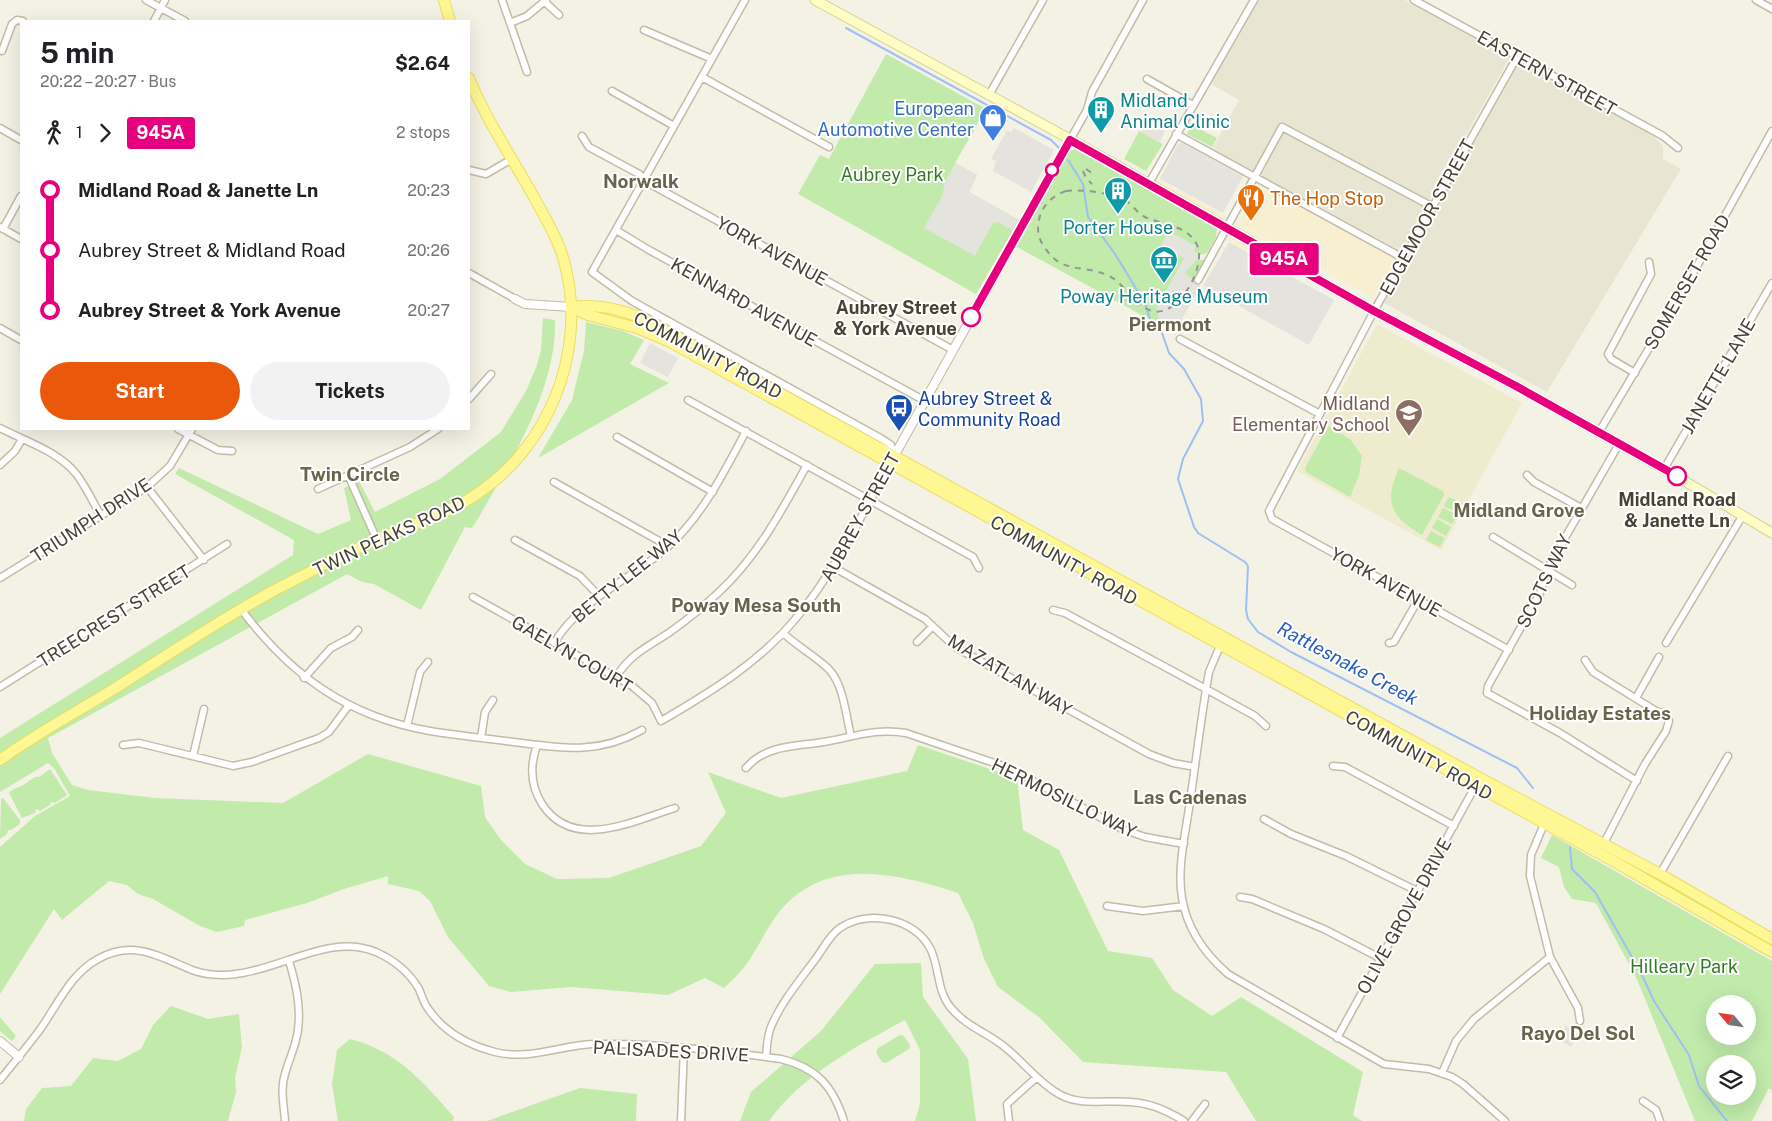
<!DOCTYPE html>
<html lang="en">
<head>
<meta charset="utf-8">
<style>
  :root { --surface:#fff; --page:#f2f2f2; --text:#202124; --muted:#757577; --accent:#ea580c }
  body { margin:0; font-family:"Public Sans",sans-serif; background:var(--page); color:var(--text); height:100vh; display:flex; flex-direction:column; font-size:19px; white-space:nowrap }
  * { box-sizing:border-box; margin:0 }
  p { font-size:16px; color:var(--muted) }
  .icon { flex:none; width:28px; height:28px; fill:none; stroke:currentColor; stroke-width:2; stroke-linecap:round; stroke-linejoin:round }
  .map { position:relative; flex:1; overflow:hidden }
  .details { position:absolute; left:20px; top:20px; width:450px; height:410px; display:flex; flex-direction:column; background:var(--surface); border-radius:0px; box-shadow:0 5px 20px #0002 }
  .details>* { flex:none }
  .badge { padding:0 10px; border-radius:4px; font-size:18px; line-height:32px }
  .needle { width:32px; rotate:299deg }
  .controls { position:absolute; left:1706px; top:995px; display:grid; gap:10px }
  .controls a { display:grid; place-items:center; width:50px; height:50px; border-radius:50%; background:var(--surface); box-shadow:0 5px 20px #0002; font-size:25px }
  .map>.badge { position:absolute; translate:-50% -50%; box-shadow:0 0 0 2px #fff }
  .legs { display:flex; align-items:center; gap:8px; height:55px; padding:0 20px; font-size:16px }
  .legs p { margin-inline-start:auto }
  .headline { display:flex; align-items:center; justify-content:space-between; height:85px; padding:0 20px }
  h1 { font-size:28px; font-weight:700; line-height:38px }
  .primary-button { display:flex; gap:10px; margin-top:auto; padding:10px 20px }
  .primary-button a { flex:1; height:58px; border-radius:30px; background:var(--accent); color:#fff; font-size:20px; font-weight:700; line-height:58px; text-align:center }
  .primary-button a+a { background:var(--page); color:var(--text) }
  ul { padding:0 20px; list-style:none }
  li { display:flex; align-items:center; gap:18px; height:60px; font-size:19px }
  li i { display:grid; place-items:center; width:8px; height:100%; margin:0 6px; background:currentColor }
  li i::after { content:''; width:12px; height:12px; margin:-6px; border:4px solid; border-radius:50%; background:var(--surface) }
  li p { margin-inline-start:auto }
  li:first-child i { background:linear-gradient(#0000 50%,currentColor 0) }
  li:last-child i { background:linear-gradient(currentColor 50%,#0000 0) }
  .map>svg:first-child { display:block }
</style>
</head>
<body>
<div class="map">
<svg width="1772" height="1121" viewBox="0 0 1772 1121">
  <rect width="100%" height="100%" fill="#f4f2e5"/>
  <path fill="#e8e6d3" d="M 1259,0 L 1405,0 L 1510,57 L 1429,201 L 1347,158 L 1428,203 L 1401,251 L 1212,149 L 1239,100 L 1211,84 Z
    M 1519,62 L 1650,133 L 1663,146 L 1663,159 L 1681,169 L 1547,392 L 1384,303 Z"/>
  <path fill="#f7efcf" d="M 1156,178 L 1220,213 L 1288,254 L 1279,268 L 1229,241 L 1148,194 Z
    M 1263,185 L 1393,256 L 1395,260 L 1375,295 L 1370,296 L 1241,224 L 1240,220 L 1259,187 Z"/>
  <path fill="#eeebce" d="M 1377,324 L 1522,403 L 1441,550 L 1297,471 Z"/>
  <path fill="#c1eaab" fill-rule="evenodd" d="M 886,54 L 986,109 L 955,163 L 977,175 L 969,192 L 1019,220 L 976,294 L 798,194 L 820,155 L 829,159 Z
    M 1192,125 L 1217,138 L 1212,147 L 1187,134 Z
    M 1139,131 L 1163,144 L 1146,171 L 1124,159 Z
    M 1075,149 L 1217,228 L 1216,237 L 1207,253 L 1200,255 L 1200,260 L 1205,260 L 1196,281 L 1200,286 L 1182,319 L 1176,323 L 1176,328 L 1162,326 L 1017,247 L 1069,152 Z
    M 543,318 L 555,320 C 557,388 512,459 479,517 L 472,528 L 465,527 L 421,610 L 374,584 L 362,582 L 347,574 L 48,738 L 52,753 L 72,785 L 88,790 L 155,798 L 283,803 L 368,754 L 481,786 L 485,817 L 501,840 L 525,864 L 557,879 L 609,878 L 701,846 L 726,813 L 708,772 L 781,798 L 907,771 L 918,745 L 1017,778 L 1023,830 L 1059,850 L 1108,951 L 1152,958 L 1173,990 L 1212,1016 L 1241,997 L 1363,1072 L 1353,1115 L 1362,1121 L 1256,1121 L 1226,1072 L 1083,1062 L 1040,1018 L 998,987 L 984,959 L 973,923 L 958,893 C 898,874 827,855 780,911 C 766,928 758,949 745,966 C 739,974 731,981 724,988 L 705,978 L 668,995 L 571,987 L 511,992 L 489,986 L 448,937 L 430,901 L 419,891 L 388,884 L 388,876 L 344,889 L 307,903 L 245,920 L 244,926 L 217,932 L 200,926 L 153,899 L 138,894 L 127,885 L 109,881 L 62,920 L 54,909 L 0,994 L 0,847 L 35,816 L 70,796 L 54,768 L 48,763 L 0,792 L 0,738 L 293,555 L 294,540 L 175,474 L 179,468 L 318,534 L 351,520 L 344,488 L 359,481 L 375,512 L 440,479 L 501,432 L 527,389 L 537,365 L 541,350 Z
    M 586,322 L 623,331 L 644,340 L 630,364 L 669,383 L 538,458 L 572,400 L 584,351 Z
    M 1328,426 L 1350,439 L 1362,456 L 1359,475 L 1350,497 L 1306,472 L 1305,468 Z
    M 1399,468 L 1443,491 L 1444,495 L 1422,535 C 1390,516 1384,502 1399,468 Z
    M 1449,497 L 1463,504 L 1458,513 L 1444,506 Z
    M 1443,508 L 1457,515 L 1452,524 L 1438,517 Z
    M 1437,519 L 1451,527 L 1446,536 L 1432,528 Z
    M 1431,531 L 1445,538 L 1440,547 L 1426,540 Z
    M 50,769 L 67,795 L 55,803 L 51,802 L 50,805 L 40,811 L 36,809 L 35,813 L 22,818 L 9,793 L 10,791 L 23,785 L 35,777 L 39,777 Z
    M 1,798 L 4,799 L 20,820 L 20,824 L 11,830 L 8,830 L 7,834 L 0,839 Z
    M 1552,835 L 1772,961 L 1772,1091 L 1769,1088 L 1752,1121 L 1695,1121 L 1636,977 L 1596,903 L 1572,899 L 1564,887 L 1559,867 L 1541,858 ZM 1715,1004 L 1748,1004 L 1748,1036 L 1715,1036 ZM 1715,1064 L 1748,1064 L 1748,1096 L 1715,1096 Z
    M 921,963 L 923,997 L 968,1059 L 976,1121 L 915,1121 L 920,1104 L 920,1050 L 905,1020 C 855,1047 802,1075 769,1121 L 740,1121 L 751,1092 L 821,1031 L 875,964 Z
    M 171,1006 L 208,1019 L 239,1014 L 242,1047 L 235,1078 L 236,1092 L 228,1121 L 24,1121 L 26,1109 L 42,1088 L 71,1086 L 93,1058 L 118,1061 L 141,1049 L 153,1025 Z
    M 0,1017 L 16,1036 L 12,1041 L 0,1031 Z
    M 900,1035 L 904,1036 L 910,1045 L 909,1049 L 886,1063 L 882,1062 L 876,1053 L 878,1048 Z
    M 350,1039 C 399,1052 422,1081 454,1117 L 453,1121 L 338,1121 L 332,1084 L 337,1050 Z
    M 580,1088 L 637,1094 L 636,1121 L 487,1121 Z"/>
  <path fill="#e4e3de" d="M 1149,123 L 1165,131 L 1160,142 L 1141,132 Z
    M 1014,128 L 1054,150 L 1031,192 L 993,171 L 996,161 L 991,159 L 1007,130 L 1011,132 Z
    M 1182,143 L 1243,176 L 1223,213 L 1160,179 L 1178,144 Z
    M 955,163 L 977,175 L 969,192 L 1019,220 L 1013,231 L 998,222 L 993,223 L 975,256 L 924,228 L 943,194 L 944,184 Z
    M 1169,231 L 1196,246 L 1194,251 L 1199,254 L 1199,257 L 1185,273 L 1200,286 L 1182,319 L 1173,324 L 1164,323 L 1158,317 L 1157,307 L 1184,258 L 1161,245 Z
    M 1229,242 L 1334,300 L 1309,345 L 1203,286 Z
    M 650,343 L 678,358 L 668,377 L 640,363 Z
    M 1566,1025 L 1579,1035 L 1571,1047 L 1556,1038 Z"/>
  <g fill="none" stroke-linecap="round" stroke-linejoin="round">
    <path stroke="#9ebff4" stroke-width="2" d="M 846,28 L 1051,140 L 1059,148
      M 1068,160 L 1083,184 L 1088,217 L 1115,254 L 1145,303 L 1151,322 L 1161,330 L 1169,353 L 1184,369 L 1201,399 L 1203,421 L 1183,459 L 1178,479 L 1194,527 L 1198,533 L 1245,562 L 1248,566 L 1246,610 L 1248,619 L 1258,632 L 1291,652 L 1517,768 L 1533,788
      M 1570,847 L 1572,869 L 1595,892 L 1641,973 L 1654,1001 L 1689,1055 L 1699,1086 L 1727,1121"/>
    <defs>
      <path id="minor" d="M 146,0 L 185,21
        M 502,0 L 527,72
        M 745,0 L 592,272 L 632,301 L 882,439 L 891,445 L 894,456
        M 1414,0 L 1663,136 L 1678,148
        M 1756,0 L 1772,9
        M 545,2 L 559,15
        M 154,21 L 165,0
        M 510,23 L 527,16 L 546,0
        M 644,30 L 712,59
        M 2,51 L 12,24 L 17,20 L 23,21
        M 702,77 L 829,147
        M 1147,79 L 1193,105
        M 612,91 L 674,126
        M 989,95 L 1043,0
        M 0,128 L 21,140
        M 1176,134 L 1403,258
        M 582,136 L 589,147 L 639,174 L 652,185 L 953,350
        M 1070,140 L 1087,110 L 1092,92 L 1143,0
        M 469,170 L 486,174 L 512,159
        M 1149,183 L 1254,0
        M 0,227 L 21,239
        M 3,229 L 21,196
        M 616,230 L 649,250 L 925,401
        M 469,273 L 515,299
        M 1198,280 L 1282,127 L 1433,207
        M 0,328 L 21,340
        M 1180,339 L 1318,413
        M 1635,373 L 1611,359 L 1608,354 L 1651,274 L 1649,262
        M 469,399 L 491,374
        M 688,400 L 973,557 L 979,568
        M 0,428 C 25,441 60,452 77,475 C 86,487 93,502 101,516
        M 178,429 L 218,450 L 232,451
        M 1599,432 L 1682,293 L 1772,131
        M 617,437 L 713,492
        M 1619,444 L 1547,569 L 1540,593 L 1488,686 L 1487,693 L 1560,733 L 1637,781
        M 0,465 L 15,451 L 22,439
        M 1664,469 L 1772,283
        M 348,475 L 377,540
        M 1527,475 L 1534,482 L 1581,508
        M 554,482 L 668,546
        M 147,487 L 204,560
        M 318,489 L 410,447 L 438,429
        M 1493,537 L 1572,585
        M 515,540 L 580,576 L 598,595
        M 833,567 L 925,619 L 955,647 L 1149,754 L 1173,763 L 1195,767
        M 0,578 L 147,487 L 170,466 L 192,429
        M 473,597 L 632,686 L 652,703 L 661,721 C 711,692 760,662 797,617 C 835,571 861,516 890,464
        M 241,609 C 290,675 348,717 430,731 C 455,735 481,738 506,741 C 557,747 594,757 642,730
        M 1053,610 L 1065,613 L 1206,689 L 1255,716 L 1266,726
        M 783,633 C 796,645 810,653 823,664 C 844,679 845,713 851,736
        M 917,642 L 932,627
        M 554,643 C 582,597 632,580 670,545 C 704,513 724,472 746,431
        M 1389,643 L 1394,642 L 1418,600
        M 1666,643 L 1743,515
        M 1220,646 L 1209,672 C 1201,717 1196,762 1189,808 C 1185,836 1177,869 1182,898 C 1187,929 1205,954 1228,974 L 1384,1064 L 1429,1069 L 1452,1077 L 1463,1084 L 1505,1121
        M 1509,650 L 1272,519 L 1269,511 L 1374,311 L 1517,57
        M 1585,660 L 1593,672 L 1656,711 L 1664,713 L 1669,721 L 1666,731 L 1645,764 L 1604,843
        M 616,677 C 631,653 648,647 670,632 C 687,620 703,607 718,593 C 757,557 781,512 807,465
        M 304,678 L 331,648 L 352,637 L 358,630
        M 0,687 L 227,544
        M 1636,698 L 1659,657
        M 407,726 L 420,672 L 428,662
        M 481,738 L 485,712 L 493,700
        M 123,745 L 139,743 L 233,766 L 252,762 L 319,738 L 329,732 L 349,705
        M 537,745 C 530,765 530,785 542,804 C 573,852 633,821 675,808
        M 193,756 L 204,709
        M 1333,766 L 1345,767 L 1454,826
        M 746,768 C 767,743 800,747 829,741 C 856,736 878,728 906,733 L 1009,768 L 1122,829 L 1145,837 L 1184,844
        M 1264,819 L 1291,834 L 1346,856 L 1417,891
        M 1544,824 L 1531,855 L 1530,876 L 1550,957 L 1578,1008 L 1580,1021
        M 1660,874 L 1728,756
        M 1240,897 L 1252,899 L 1324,929 L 1380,958
        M 1107,906 L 1143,911 L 1184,906
        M 1337,1038 L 1477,783
        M 766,1057 C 767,1047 767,1036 771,1027 C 781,1002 801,979 817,957 C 824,947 830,935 840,928 C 868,909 914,918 930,948 C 940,967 936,990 951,1008 C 968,1028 987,1032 1006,1048 C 1022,1061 1036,1079 1054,1091 C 1078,1108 1104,1099 1131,1102 C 1150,1103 1168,1111 1184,1121
        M 1442,1073 L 1456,1041 L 1474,1019 L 1550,957
        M 0,1080 C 13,1064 26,1048 39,1031 C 57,1006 70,974 98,959 C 134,939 160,957 192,970 C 205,975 223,976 236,974 C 282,969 330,933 376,952 C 394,960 409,972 419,989 C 422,996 424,1004 429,1010 C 445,1033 468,1045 495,1052 C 531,1061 562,1044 597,1044 C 658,1043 721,1051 781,1059 C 817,1068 833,1086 844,1121
        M 1643,1101 L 1656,1110 L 1660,1121
        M 285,1121 C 284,1106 280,1089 285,1074 C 289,1059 296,1046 298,1030 C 301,1006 296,984 289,961
        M 681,1121 L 684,1048
        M 1009,1121 L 1007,1104 L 1037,1077
        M 1192,1121 L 1205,1104"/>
      <path id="tertiary" d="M 515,299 L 525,304 L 571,307
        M 892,460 L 1070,140
        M 0,1041 L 19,1057"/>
      <path id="secondary" d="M 815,0 L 1079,144 L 1374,311 L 1518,387 L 1664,469 L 1772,533"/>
      <path id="primary" d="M 444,0 L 450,21
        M 571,307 L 588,315 L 637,328 L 670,342 L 1615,862 L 1772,952
        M 571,307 C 600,303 626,310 652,323 L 1480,778 L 1660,874 L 1772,939
        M 0,760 C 37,733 79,711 117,687 C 169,654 221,619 275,590 C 308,573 341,555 376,540 C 408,526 443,516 474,496 C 548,448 586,355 566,269 C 561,244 547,221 535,199 C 513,159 486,120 469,78"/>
    </defs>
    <use href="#minor" stroke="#c0bca7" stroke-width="9"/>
    <use href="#tertiary" stroke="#c0bca7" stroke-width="10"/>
    <use href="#secondary" stroke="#d6d392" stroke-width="11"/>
    <use href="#primary" stroke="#eadd5d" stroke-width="12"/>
    <use href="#minor" stroke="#fff" stroke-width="6"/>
    <use href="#tertiary" stroke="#fff" stroke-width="8"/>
    <use href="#secondary" stroke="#fffdc4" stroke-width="9"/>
    <use href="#primary" stroke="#fff793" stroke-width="10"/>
    <path stroke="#959595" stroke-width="2" stroke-dasharray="6 6" stroke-linecap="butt" d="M 1086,169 L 1096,176
      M 1083,171 L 1086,178 L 1092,184
      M 1115,186 L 1131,200
      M 1066,191 C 1078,189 1115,193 1125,200 C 1133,205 1137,213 1145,217 C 1162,225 1188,225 1197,245 C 1207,267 1178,318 1152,311 C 1132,305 1126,284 1109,276 C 1082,263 1062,276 1043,245 C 1038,237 1037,229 1039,220 C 1042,205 1052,196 1066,191 Z"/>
  </g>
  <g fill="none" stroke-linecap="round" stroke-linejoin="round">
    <defs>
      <path id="line-1" d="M 971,317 L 1070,140 L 1374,311 L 1514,385 L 1677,476"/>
    </defs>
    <use href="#line-1" stroke="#fff" stroke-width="11"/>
    <use href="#line-1" stroke="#e6007e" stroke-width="8"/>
  </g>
  <defs>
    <symbol id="building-pin" viewBox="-11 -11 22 30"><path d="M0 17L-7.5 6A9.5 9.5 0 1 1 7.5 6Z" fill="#0f9aa8" stroke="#fff"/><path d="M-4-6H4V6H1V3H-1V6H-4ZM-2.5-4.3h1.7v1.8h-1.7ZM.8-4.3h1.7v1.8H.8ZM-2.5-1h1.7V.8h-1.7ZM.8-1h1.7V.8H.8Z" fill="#fff"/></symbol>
    <symbol id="shop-pin" viewBox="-11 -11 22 30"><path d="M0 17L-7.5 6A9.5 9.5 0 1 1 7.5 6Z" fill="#3f7fe0" stroke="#fff"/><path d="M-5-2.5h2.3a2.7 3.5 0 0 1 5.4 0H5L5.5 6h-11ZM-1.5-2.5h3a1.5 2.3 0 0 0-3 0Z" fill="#fff"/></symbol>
    <symbol id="restaurant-pin" viewBox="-11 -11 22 30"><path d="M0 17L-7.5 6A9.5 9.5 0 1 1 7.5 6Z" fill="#e8710a" stroke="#fff"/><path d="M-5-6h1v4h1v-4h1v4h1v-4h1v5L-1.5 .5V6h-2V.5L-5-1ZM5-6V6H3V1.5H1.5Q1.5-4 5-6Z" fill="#fff"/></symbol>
    <symbol id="museum-pin" viewBox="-11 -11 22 30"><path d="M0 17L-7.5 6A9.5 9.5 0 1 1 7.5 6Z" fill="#0f9aa8" stroke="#fff"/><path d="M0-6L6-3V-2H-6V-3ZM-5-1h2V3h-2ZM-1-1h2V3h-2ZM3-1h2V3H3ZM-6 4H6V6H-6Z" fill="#fff"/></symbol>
    <symbol id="bus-pin" viewBox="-11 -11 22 30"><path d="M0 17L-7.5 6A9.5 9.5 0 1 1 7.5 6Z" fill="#1a4fb4" stroke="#fff"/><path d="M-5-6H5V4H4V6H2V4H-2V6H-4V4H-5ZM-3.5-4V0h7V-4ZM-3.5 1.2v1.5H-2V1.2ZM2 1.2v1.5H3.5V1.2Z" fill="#fff"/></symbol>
    <symbol id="school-pin" viewBox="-11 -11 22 30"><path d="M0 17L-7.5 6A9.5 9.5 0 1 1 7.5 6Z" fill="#8d6e63" stroke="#fff"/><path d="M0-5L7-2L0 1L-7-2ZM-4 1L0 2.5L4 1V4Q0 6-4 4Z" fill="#fff"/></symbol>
  </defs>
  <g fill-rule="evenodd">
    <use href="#building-pin" x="1085" y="94" width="32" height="43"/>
    <use href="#shop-pin" x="977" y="102" width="32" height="43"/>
    <use href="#building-pin" x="1102" y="175" width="32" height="43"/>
    <use href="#restaurant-pin" x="1235" y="182" width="32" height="43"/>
    <use href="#museum-pin" x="1148" y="244" width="32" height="43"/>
    <use href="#bus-pin" x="883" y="392" width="32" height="43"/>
    <use href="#school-pin" x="1393" y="397" width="32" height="43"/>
  </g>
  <g fill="#fff" stroke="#e6007e" stroke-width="2.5">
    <circle cx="1052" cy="170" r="6"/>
    <circle cx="971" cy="317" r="9"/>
    <circle cx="1677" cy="476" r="9"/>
  </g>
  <g text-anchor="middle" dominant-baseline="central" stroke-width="4" stroke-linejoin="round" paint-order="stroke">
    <g font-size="18" fill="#464334" stroke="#fff">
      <text transform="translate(1547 73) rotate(29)">EASTERN STREET</text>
      <text transform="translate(1427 217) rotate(-61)">EDGEMOOR STREET</text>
      <text transform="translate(772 251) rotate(29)">YORK AVENUE</text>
      <text transform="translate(1687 282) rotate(-60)">SOMERSET ROAD</text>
      <text transform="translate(744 302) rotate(29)">KENNARD AVENUE</text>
      <text transform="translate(708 355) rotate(28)">COMMUNITY ROAD</text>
      <text transform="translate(1718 376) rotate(-60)">JANETTE LANE</text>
      <text transform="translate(860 517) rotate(-61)">AUBREY STREET</text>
      <text transform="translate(91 520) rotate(-33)">TRIUMPH DRIVE</text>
      <text transform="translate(389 536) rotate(-25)">TWIN PEAKS ROAD</text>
      <text transform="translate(1064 560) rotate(29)">COMMUNITY ROAD</text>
      <text transform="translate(627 576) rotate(-39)">BETTY LEE WAY</text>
      <text transform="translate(1544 581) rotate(-64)">SCOTS WAY</text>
      <text transform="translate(1386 582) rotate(29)">YORK AVENUE</text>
      <text transform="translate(114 616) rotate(-32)">TREECREST STREET</text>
      <text transform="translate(572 654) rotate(30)">GAELYN COURT</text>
      <text transform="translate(1010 675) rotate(31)">MAZATLAN WAY</text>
      <text transform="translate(1419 755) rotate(29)">COMMUNITY ROAD</text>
      <text transform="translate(1064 798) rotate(26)">HERMOSILLO WAY</text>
      <text transform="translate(1404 916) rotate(-61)">OLIVE GROVE DRIVE</text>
      <text transform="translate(671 1051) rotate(3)">PALISADES DRIVE</text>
    </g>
    <g font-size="18" fill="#0d838f" stroke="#fff">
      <text x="1120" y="100" text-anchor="start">Midland<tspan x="1120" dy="21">Animal Clinic</tspan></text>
      <text x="1118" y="227">Porter House</text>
      <text x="1164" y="296">Poway Heritage Museum</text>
    </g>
    <g font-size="18" fill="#366cbe" stroke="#fff" text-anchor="end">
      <text x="974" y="108">European<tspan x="974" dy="21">Automotive Center</tspan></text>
    </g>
    <g font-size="18" fill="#337b24" stroke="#fff">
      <text x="892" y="174">Aubrey Park</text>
      <text x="1684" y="966">Hilleary Park</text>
    </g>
    <g font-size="18" fill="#c56008" stroke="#fff" text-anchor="start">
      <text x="1270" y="198">The Hop Stop</text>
    </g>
    <g font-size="18" font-weight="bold" fill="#464334" stroke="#fff" text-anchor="end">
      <text x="957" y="307">Aubrey Street<tspan x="957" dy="21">&amp; York Avenue</tspan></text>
      <text x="1677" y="499" text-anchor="middle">Midland Road<tspan x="1677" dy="21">&amp; Janette Ln</tspan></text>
    </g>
    <g font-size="18" fill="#164399" stroke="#fff" text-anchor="start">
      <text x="918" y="398">Aubrey Street &amp;<tspan x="918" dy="21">Community Road</tspan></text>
    </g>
    <g font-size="18" fill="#785e54" stroke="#fff" text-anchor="end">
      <text x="1390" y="403">Midland<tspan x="1390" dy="21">Elementary School</tspan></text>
    </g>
    <g font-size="19" font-weight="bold" fill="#6a644b" stroke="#fff">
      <text x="641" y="181">Norwalk</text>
      <text x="1170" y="324">Piermont</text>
      <text x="350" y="474">Twin Circle</text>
      <text x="1519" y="510">Midland Grove</text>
      <text x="756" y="605">Poway Mesa South</text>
      <text x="1600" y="713">Holiday Estates</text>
      <text x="1190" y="797">Las Cadenas</text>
      <text x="1578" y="1033">Rayo Del Sol</text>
    </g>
    <g font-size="19" font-style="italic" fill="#285db8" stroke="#fff">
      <text transform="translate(1348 663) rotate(28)">Rattlesnake Creek</text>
    </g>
  </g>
</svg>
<div class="controls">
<a><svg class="needle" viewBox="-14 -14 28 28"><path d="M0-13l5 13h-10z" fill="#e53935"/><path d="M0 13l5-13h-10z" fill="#757577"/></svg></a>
<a><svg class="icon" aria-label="layers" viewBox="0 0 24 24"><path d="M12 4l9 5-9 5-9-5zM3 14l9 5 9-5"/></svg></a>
</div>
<b class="badge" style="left:1284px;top:259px;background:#e6007e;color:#fff">945A</b>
<section class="details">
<div class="headline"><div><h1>5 min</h1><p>20:22 – 20:27 · Bus</p></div><b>$2.64</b></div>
<div class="legs"><svg class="icon" aria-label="walk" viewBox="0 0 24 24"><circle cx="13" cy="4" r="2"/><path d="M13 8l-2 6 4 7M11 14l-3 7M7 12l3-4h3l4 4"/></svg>1<svg class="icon" aria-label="forward" viewBox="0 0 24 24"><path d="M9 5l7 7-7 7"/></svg><b class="badge" style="background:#e6007e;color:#fff">945A</b><p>2 stops</p></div>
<ul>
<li><i style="color:#e6007e"></i><b>Midland Road &amp; Janette Ln</b><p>20:23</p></li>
<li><i style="color:#e6007e"></i><span>Aubrey Street &amp; Midland Road</span><p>20:26</p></li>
<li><i style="color:#e6007e"></i><b>Aubrey Street &amp; York Avenue</b><p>20:27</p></li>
</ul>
<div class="primary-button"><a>Start</a><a>Tickets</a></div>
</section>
</div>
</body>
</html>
